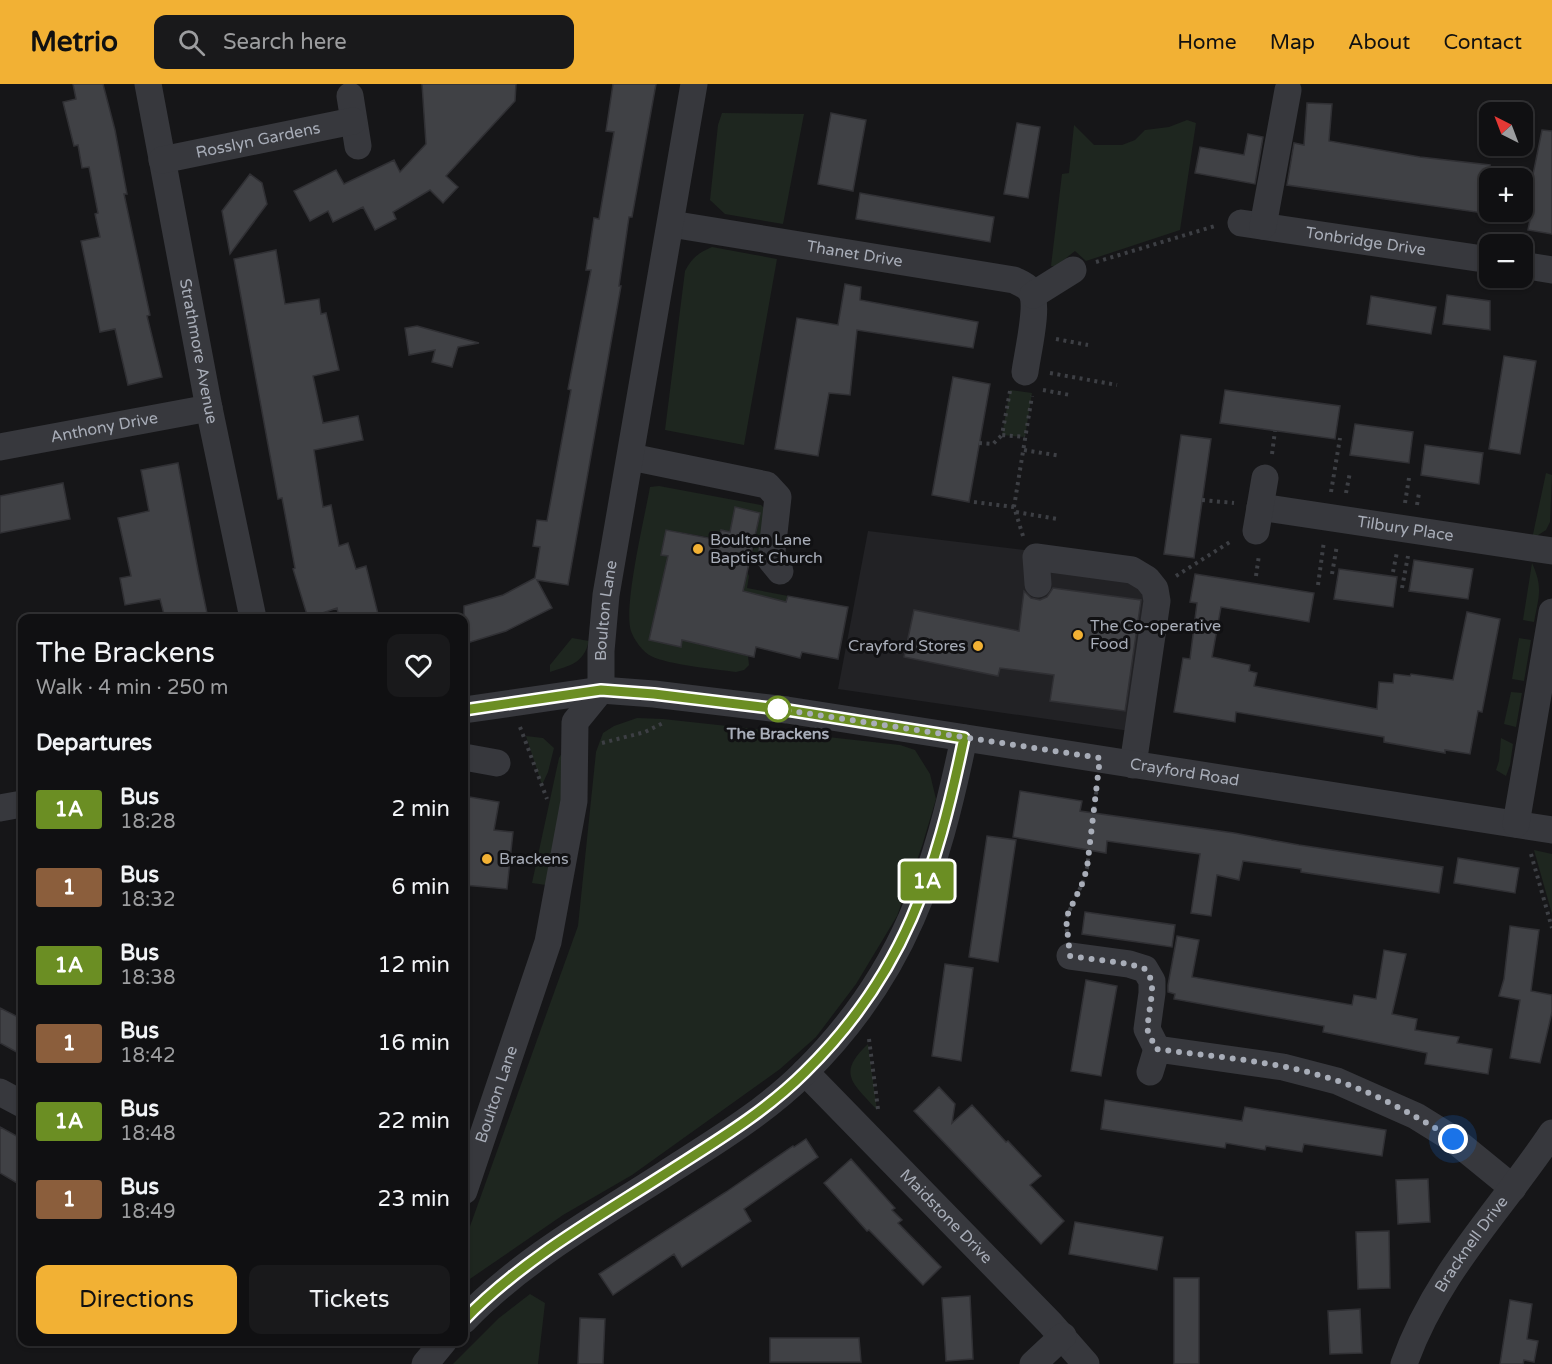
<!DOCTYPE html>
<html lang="en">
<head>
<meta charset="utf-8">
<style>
  :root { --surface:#101012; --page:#19191b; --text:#f1f3f6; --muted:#9c9d9f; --line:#303032; --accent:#f2b134 }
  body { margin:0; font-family:"Varela Round",sans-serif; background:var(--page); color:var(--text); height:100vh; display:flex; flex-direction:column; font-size:22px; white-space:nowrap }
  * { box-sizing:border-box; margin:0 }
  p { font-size:20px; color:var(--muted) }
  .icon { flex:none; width:33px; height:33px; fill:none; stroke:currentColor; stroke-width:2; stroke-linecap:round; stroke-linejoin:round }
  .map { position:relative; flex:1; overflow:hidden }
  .side { position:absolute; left:18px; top:530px; width:450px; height:732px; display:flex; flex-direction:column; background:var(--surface); border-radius:12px; box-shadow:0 2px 4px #0004,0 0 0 2px var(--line) }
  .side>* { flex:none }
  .badge { padding:0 12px; border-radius:4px; font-size:21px; line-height:39px }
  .needle { width:39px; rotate:318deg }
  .tools { position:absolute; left:1479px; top:18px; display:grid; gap:12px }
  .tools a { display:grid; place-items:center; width:54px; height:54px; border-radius:12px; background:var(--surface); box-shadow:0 2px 4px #0004,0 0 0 2px var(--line); font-size:30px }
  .you { position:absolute; width:30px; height:30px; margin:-15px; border:4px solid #fff; border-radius:50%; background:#1a73e8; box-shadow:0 0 0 9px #1a73e833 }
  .map>.badge { position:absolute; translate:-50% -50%; box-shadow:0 0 0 3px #fff }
  h2 { padding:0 18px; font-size:22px; line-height:54px }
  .round { display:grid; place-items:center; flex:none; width:63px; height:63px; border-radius:12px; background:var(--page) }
  .overview { display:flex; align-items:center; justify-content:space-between; height:102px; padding:0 18px }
  h1 { font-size:28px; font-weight:600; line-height:45px }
  .primary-button { display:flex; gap:12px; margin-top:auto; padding:12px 18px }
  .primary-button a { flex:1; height:69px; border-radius:12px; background:var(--accent); color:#111; font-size:24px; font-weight:600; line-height:69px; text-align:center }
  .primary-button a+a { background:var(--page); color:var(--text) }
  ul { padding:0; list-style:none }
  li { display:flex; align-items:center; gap:18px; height:78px; padding:0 18px }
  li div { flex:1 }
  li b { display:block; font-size:22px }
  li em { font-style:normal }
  li .badge { min-width:66px; font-weight:700; text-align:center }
  header { display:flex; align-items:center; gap:36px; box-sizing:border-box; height:84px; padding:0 30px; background:var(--accent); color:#111 }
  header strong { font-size:28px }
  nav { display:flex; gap:33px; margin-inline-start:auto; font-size:21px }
  .search { width:420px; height:54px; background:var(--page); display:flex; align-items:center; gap:15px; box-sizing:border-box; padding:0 21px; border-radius:12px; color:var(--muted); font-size:22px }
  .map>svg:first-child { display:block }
</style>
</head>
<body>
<header>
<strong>Metrio</strong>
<div class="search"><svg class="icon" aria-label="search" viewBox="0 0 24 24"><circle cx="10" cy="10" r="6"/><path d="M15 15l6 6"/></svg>Search here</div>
<nav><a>Home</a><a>Map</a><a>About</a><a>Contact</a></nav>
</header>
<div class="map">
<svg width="1552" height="1280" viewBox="0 0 1552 1280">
  <rect width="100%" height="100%" fill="#161618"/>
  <path fill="#222225" d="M 868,447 L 1149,481 L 1130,647 L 838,605 Z"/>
  <path fill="#1e261f" d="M 722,29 L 804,30 L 783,140 L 725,130 L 710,116 L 718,41 Z
    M 1187,36 L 1196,39 L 1180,146 L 1086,177 L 1075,167 L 1056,182 L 1051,182 L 1062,90 L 1069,89 L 1074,41 L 1094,61 L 1122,61 L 1135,56 L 1145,46 L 1169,43 Z
    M 712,163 L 777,175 L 744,361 L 665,346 L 685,187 C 692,174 698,169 712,163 Z
    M 1010,306 L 1032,309 L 1025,353 L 1002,351 Z
    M 1546,389 L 1552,391 L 1550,438 L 1546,446 L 1532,455 Z
    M 659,402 L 761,421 L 769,429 L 760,470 L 752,473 L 760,429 L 736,424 L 730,448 L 722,446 L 720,455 L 666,446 L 661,471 L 747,488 L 749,492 L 747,504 L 788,512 L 786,518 L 662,498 L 681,563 L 682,556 L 748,572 L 749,581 L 744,586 L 736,588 C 715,585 669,581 651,572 C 643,568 634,556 631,547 C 623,523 645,432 650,403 Z
    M 1532,479 C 1543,503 1539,512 1534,538 L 1523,536 Z
    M 572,554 L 589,557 C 583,580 571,581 550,588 L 550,581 Z
    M 1519,554 L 1531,556 L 1524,597 L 1512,595 Z
    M 1511,608 L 1522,609 L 1516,643 L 1504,640 Z
    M 637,634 L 663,635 L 900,661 L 915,666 L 930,690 L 936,715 L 922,762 L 897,832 L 856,900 L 816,953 L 780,985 L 632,1091 L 563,1131 L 464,1199 L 464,1159 L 578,842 L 596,668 L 603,649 L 614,642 Z
    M 526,652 L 543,654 L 554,664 L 548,688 L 542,701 Z
    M 1501,654 L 1513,660 L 1510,681 L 1506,692 L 1496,686 L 1499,677 Z
    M 565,664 L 566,701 L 546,801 L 532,799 L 559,674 Z
    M 1534,766 L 1552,770 L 1552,830 Z
    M 868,960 L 877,1026 C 853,999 836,990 868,960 Z
    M 530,1210 L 545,1219 L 538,1280 L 453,1280 L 499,1234 Z"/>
  <path fill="#404145" stroke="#303034" stroke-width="1.5" d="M 73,0 L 103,0 L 115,46 L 127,110 L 124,110 L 150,231 L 147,232 L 162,293 L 128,301 L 115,245 L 100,248 L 81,157 L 100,153 L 95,130 L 98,129 L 89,83 L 82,84 L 78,61 L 74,62 L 63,18 L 76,15 Z
    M 422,0 L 516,0 L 515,17 L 446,92 L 458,103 L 443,119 L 430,106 L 393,128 L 396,135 L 375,146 L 363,123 L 333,138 L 328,127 L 310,137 L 294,107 L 336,86 L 344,100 L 394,76 L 400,88 L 426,60 Z
    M 613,0 L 656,0 L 632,133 L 629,133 L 619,202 L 621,202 L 568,501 L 537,496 L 552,524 L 506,547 L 464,560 L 464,522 L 503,511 L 535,494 L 540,463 L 533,462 L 537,436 L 547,437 L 571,306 L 568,305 L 591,186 L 586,186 L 594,134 L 599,135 L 614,48 L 606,47 Z
    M 1307,19 L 1332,20 L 1329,57 L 1420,73 L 1490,81 L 1490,130 L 1287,101 L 1294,59 L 1304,61 Z
    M 831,29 L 866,36 L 853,107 L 818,100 Z
    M 1017,39 L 1040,43 L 1028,114 L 1004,110 Z
    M 1542,46 L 1552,47 L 1552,150 L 1528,146 L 1530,136 L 1524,135 Z
    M 1248,50 L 1263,53 L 1255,100 L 1195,89 L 1200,63 L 1244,71 Z
    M 250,90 L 262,99 L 267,120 L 230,170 L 222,127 Z
    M 860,109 L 994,133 L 990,158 L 856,135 Z
    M 276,166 L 285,220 L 319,215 L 321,230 L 326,229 L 339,286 L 313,292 L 323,339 L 358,332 L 363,356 L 314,366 L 323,423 L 331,421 L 339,462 L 348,459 L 356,485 L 366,482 L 379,534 L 339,534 L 337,524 L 308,534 L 293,485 L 295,484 L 282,414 L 278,415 L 234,175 Z
    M 845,200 L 861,203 L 860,216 L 978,238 L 973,264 L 857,246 L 850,311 L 829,309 L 818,372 L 775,365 L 797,234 L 838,241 Z
    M 1447,211 L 1490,217 L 1490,246 L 1443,240 Z
    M 1371,212 L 1436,223 L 1431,250 L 1367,240 Z
    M 417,242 L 479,259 L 458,263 L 452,283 L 432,278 L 435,266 L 409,271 L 405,244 Z
    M 1504,272 L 1536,277 L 1520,370 L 1489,365 Z
    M 953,293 L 990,300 L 969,418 L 932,411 Z
    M 1225,306 L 1340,322 L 1335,355 L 1220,339 Z
    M 1355,340 L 1413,348 L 1409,379 L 1350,371 Z
    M 1181,351 L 1211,355 L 1194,474 L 1164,470 Z
    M 1425,361 L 1483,369 L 1479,400 L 1421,391 Z
    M 178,379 L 198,486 L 208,534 L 165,534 L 160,515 L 125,521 L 120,494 L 131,492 L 118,434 L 149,427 L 141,386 Z
    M 63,399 L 70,435 L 0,449 L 0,412 Z
    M 735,423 L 760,429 L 743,507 L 786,518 L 788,512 L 848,523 L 838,575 L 802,568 L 800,574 L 756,563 L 754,573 L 682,556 L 681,563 L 649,556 L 668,472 L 661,471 L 666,446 L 719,456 L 721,446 L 730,448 Z
    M 1414,476 L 1473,485 L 1468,515 L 1409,507 Z
    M 1339,485 L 1397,493 L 1393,523 L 1334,515 Z
    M 1195,490 L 1314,509 L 1309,538 L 1221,523 L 1212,573 L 1250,581 L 1249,587 L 1257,589 L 1254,602 L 1377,625 L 1379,598 L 1393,599 L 1394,590 L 1410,592 L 1411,590 L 1453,596 L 1467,528 L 1500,535 L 1482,628 L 1478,627 L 1470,670 L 1445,666 L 1445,669 L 1384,658 L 1384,653 L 1236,628 L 1235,638 L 1174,628 L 1183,574 L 1190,575 L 1197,519 L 1190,518 Z
    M 1053,504 L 1141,516 L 1125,627 L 1050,617 L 1054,591 L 1000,584 L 998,592 L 904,573 L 914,526 L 1019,547 L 1024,507 L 1031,514 L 1040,516 L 1047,513 Z
    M 1020,707 L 1082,717 L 1080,727 L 1234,749 L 1299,761 L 1443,783 L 1439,809 L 1301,788 L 1301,785 L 1243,777 L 1239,796 L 1217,791 L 1211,832 L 1191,829 L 1200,770 L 1107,757 L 1106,769 L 1013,753 Z
    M 464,712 L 499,718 L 494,746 L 513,748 L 507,805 L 464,801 Z
    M 987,752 L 1016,756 L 998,878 L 969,873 Z
    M 1458,774 L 1519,784 L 1515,809 L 1454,799 Z
    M 1085,828 L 1175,841 L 1172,863 L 1082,850 Z
    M 1510,842 L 1539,846 L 1531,907 L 1552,911 L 1552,928 L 1540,979 L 1510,974 L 1520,916 L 1499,912 L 1504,895 Z
    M 1177,852 L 1199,856 L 1192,893 L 1352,921 L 1354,911 L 1376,915 L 1384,866 L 1406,870 L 1392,930 L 1417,935 L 1415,946 L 1459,953 L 1457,959 L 1492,965 L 1488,990 L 1425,980 L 1427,969 L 1323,948 L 1324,942 L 1174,915 L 1175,910 L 1168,908 L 1168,901 Z
    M 945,880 L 973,884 L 961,977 L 932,972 Z
    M 1086,896 L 1117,902 L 1101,992 L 1071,987 Z
    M 0,924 L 22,935 L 22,971 L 0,959 Z
    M 939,1003 L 955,1020 L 952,1039 L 972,1021 L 1006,1058 L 1008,1057 L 1041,1092 L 1030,1101 L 1064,1137 L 1041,1160 L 914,1027 Z
    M 1105,1016 L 1242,1037 L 1245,1023 L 1386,1046 L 1382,1072 L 1304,1060 L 1302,1068 L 1266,1062 L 1265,1066 L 1226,1059 L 1225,1064 L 1101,1045 Z
    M 0,1043 L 22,1055 L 22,1102 L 0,1089 Z
    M 806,1055 L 818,1073 L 744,1125 L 751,1137 L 682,1183 L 674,1170 L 613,1211 L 599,1190 L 726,1108 L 793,1062 L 794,1063 Z
    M 851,1075 L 895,1124 L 892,1126 L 902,1136 L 898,1139 L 941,1183 L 923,1201 L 869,1146 L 867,1147 L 824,1099 Z
    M 1428,1095 L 1430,1138 L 1398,1140 L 1396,1096 Z
    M 1075,1138 L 1163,1153 L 1157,1186 L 1069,1170 Z
    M 1389,1147 L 1390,1204 L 1358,1205 L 1356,1148 Z
    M 1174,1194 L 1199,1194 L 1199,1280 L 1174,1280 Z
    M 970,1212 L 973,1275 L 946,1277 L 942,1214 Z
    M 1510,1216 L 1532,1220 L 1527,1255 L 1538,1257 L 1534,1278 L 1524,1276 L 1523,1280 L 1500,1280 Z
    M 1360,1225 L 1362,1269 L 1330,1270 L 1328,1227 Z
    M 580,1234 L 605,1235 L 603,1280 L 578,1280 Z
    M 770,1254 L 859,1254 L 861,1278 L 770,1278 Z"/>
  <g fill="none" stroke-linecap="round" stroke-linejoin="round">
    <path stroke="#3d3f44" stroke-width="4" stroke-dasharray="3 4.5" stroke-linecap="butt" d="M 1096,178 L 1215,142
      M 1056,255 L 1088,261
      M 1050,289 L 1117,301
      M 1043,306 L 1070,311
      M 1010,307 L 1002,351 L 1025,353
      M 979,359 L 993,360 L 1002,351
      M 1024,366 L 1061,372
      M 1272,370 L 1275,347
      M 1331,408 L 1340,354
      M 1346,409 L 1350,388
      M 1202,416 L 1234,419
      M 974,418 L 1014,423
      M 1405,419 L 1409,394
      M 1417,421 L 1419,409
      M 1016,428 L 1057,435
      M 1023,452 L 1014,423 L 1032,312
      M 1393,488 L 1397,468
      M 1332,490 L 1337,461
      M 1176,492 L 1233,456
      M 1256,492 L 1259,471
      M 1318,501 L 1324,457
      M 1402,504 L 1408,472
      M 520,643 L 547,715
      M 602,659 L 645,648 L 663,639
      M 1531,770 L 1552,844
      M 1067,848 L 1066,834 L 1083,798 L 1087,784 L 1097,702
      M 869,955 L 878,1025"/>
    <g stroke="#37383d" stroke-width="27">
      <path id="s1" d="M 148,0 L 209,324 L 253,534"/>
      <path d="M 350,12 L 358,62"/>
      <path id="s2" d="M 162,76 L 353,37"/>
      <path id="s3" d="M 1241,139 L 1490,176"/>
      <path id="s4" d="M 671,140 L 1014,196 C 1020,199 1026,201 1030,206 C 1040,219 1027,271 1025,288"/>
      <path d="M 1263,142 L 1288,6"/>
      <path d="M 1522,181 L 1552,186"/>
      <path d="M 1033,211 L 1073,186"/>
      <path id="s5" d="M 0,363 L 209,324"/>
      <path d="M 631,373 L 767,401 L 778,413 L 771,476 L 780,487"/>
      <path id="s6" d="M 1260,423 L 1552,467"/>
      <path d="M 1256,447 L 1265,394"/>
      <path d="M 1038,500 L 1036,473 L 1132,486 L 1147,495 L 1155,505 L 1157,517 L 1133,681"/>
      <path id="s7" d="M 464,626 L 601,606 L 654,610 L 787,626 L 1552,746"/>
      <path d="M 464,673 L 497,679"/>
      <path d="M 0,724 L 22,720"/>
      <path d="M 1516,740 L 1552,528"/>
      <path d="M 1070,872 L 1129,880 L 1145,885 L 1152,897 L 1152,909 L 1147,945 L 1157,965"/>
      <path id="s8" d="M 805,988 L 1050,1239 L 1086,1280"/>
      <path d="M 1150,988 L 1157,965 L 1283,983 L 1337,997 L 1416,1032 L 1453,1055 L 1513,1104"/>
      <path d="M 0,1008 L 22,1020"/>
      <path id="s9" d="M 464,1107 L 548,858 L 574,717 L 575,638 L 601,606 L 601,567 L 606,511 L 694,0"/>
      <path d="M 464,1236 C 522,1176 595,1135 665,1090 C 713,1059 764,1029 805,988 C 905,889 936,788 964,654"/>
      <path d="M 425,1280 L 444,1257"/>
      <path d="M 1033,1280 L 1063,1252"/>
      <path id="s10" d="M 1404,1280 C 1436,1189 1500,1127 1552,1049"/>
    </g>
  </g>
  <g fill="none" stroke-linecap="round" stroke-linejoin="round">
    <defs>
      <path id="line" d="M 464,626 L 601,606 L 654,610 L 787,626 L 964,654 C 936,788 905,890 805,988 C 764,1029 713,1059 665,1090 C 595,1135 522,1176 464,1236"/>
    </defs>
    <use href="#line" stroke="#fff" stroke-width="14"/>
    <use href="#line" stroke="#6b8e23" stroke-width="9"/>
    <path stroke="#a8adb8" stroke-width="6" stroke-dasharray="0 10.8" d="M 778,625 L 1100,674 L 1087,784 L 1083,798 L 1066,834 L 1070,872 L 1129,880 L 1145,885 L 1152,897 L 1152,909 L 1147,945 L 1156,965 C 1216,973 1280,977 1338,997 C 1379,1011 1416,1032 1453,1055"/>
  </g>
  <g fill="#f2b134" stroke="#111113" stroke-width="2">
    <circle cx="698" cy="465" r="6"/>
    <circle cx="1078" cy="551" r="6"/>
    <circle cx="978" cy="562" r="6"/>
    <circle cx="487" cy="775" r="6"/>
  </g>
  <circle fill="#fff" stroke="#6b8e23" stroke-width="3" cx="778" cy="625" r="12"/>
  <g text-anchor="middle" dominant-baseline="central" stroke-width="6" stroke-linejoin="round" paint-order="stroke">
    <g font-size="16" fill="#a8adb8" stroke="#111113">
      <text stroke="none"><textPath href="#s2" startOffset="98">Rosslyn Gardens</textPath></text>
      <text stroke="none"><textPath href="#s3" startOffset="126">Tonbridge Drive</textPath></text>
      <text stroke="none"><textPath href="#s4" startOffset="186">Thanet Drive</textPath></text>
      <text stroke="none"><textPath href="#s1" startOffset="272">Strathmore Avenue</textPath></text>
      <text stroke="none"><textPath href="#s5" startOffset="106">Anthony Drive</textPath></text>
      <text stroke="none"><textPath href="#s6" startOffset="147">Tilbury Place</textPath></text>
      <text stroke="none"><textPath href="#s9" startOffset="606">Boulton Lane</textPath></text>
      <text stroke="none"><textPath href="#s7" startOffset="728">Crayford Road</textPath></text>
      <text stroke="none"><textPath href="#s9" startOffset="102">Boulton Lane</textPath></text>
      <text stroke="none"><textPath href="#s8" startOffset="202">Maidstone Drive</textPath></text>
      <text stroke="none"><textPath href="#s10" startOffset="138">Bracknell Drive</textPath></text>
    </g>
    <g font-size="16" fill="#a8adb8" stroke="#111113" text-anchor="start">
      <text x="710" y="456">Boulton Lane<tspan x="710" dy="18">Baptist Church</tspan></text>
      <text x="1090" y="542">The Co-operative<tspan x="1090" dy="18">Food</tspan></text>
      <text x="966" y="562" text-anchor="end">Crayford Stores</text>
      <text x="499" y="775">Brackens</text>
    </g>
    <g font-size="16" font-weight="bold" fill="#a8adb8" stroke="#111113">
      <text x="778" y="650">The Brackens</text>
    </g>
  </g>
</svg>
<div class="tools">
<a><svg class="needle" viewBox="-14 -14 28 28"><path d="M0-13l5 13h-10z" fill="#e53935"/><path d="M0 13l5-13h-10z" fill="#9c9d9f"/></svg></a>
<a>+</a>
<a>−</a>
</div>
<div class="you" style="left:1453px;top:1055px"></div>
<b class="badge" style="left:927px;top:797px;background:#6b8e23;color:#fff">1A</b>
<section class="side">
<div class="overview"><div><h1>The Brackens</h1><p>Walk · 4 min · 250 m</p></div><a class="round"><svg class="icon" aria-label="heart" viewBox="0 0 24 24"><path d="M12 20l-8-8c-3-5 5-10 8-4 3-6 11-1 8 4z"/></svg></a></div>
<h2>Departures</h2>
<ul>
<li><span class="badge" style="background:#6b8e23;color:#fff">1A</span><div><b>Bus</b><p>18:28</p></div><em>2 min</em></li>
<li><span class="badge" style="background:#8b5e3c;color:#fff">1</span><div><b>Bus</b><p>18:32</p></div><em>6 min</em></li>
<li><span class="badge" style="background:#6b8e23;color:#fff">1A</span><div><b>Bus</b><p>18:38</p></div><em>12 min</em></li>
<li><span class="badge" style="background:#8b5e3c;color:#fff">1</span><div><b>Bus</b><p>18:42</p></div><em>16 min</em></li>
<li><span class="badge" style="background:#6b8e23;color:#fff">1A</span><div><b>Bus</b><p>18:48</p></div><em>22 min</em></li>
<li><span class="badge" style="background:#8b5e3c;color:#fff">1</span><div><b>Bus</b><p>18:49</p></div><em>23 min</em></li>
</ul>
<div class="primary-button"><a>Directions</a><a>Tickets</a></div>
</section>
</div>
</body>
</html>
